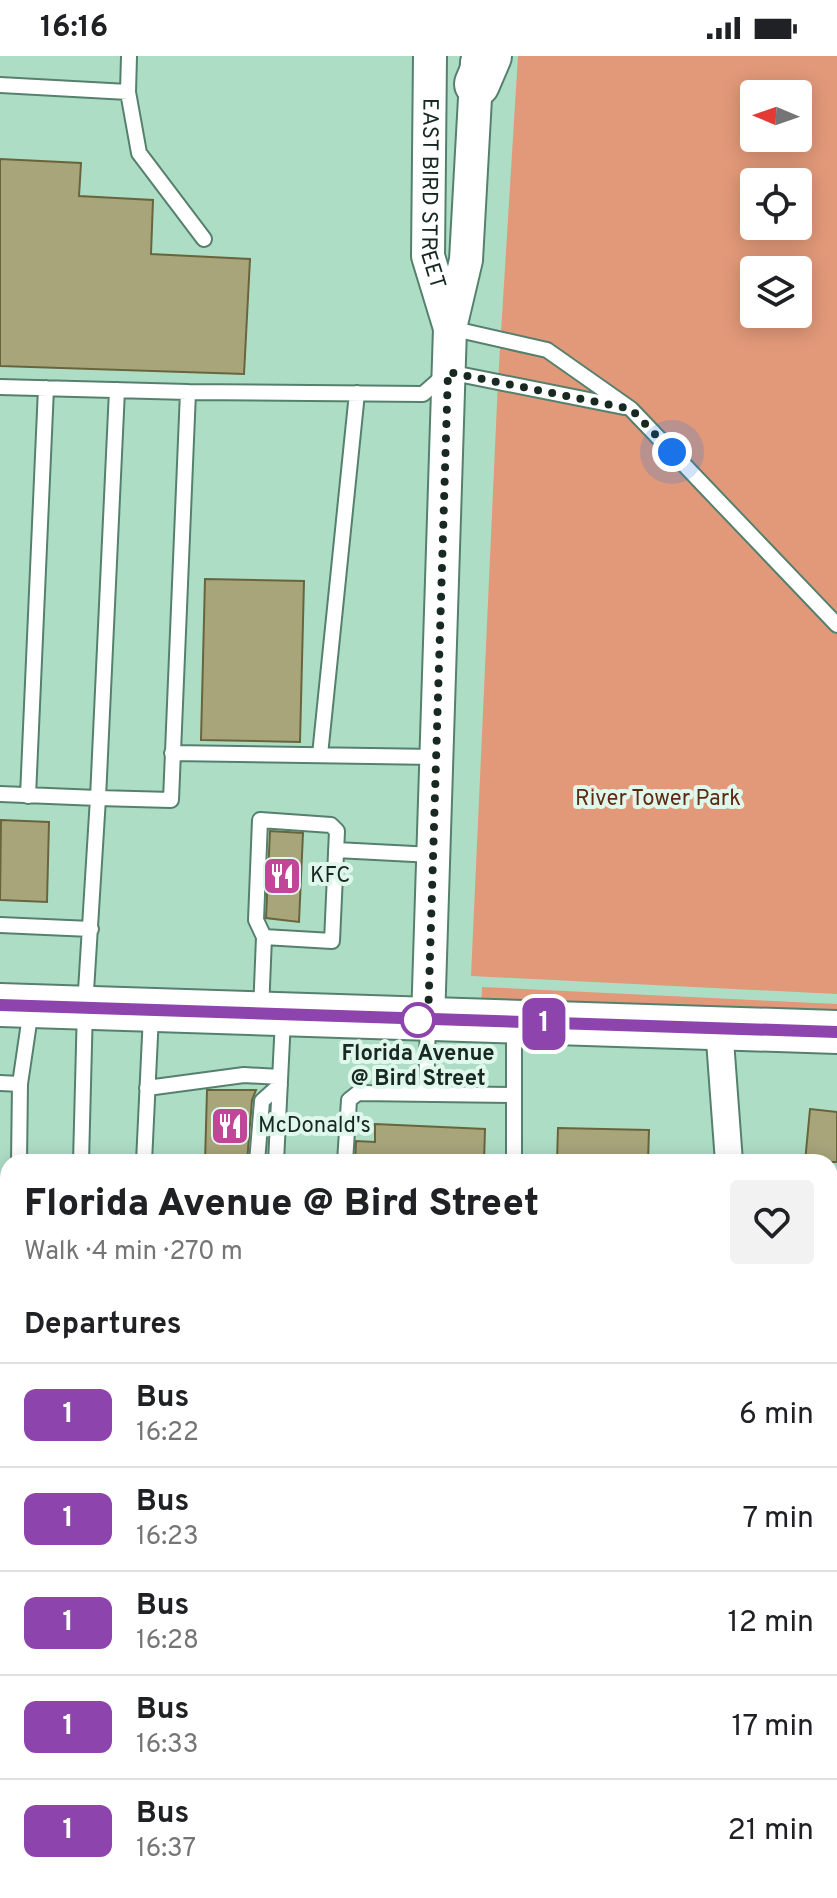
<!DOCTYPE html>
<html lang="en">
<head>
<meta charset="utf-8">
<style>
  :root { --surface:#fff; --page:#f2f2f2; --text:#202124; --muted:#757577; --line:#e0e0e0 }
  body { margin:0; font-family:Overpass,sans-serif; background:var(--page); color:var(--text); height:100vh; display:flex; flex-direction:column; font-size:30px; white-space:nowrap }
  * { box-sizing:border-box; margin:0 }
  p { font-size:26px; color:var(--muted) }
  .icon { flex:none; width:44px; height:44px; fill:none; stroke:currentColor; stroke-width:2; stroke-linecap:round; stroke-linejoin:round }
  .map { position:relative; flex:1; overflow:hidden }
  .panel { position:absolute; left:0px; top:1098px; width:838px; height:744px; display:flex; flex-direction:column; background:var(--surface); border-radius:24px 24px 0 0; box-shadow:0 4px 20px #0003 }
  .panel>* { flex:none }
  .badge { padding:0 16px; border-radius:12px; font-size:28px; line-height:52px }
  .needle { width:52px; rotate:272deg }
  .buttons { position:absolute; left:740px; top:24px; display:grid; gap:16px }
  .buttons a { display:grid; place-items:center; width:72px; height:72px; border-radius:8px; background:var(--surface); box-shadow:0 4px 20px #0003; font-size:40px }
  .you { position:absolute; width:40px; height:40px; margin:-20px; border:6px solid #fff; border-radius:50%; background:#1a73e8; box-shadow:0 0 0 12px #1a73e833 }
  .map>.badge { position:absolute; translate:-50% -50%; box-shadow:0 0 0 4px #fff }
  h2 { padding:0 24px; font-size:30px; line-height:72px }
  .round { display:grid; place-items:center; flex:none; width:84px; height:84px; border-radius:8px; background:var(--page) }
  .headline { display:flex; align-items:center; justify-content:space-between; height:136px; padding:0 24px }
  h1 { font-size:38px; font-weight:800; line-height:60px }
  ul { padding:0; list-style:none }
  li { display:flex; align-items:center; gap:24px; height:104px; padding:0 24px; border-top:2px solid var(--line) }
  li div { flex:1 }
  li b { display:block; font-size:30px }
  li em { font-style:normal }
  li .badge { min-width:88px; font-weight:700; text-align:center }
  .status { display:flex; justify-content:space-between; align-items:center; height:56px; padding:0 40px; background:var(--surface); direction:ltr }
  .status svg { height:22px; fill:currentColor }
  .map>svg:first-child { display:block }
</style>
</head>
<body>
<div class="status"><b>16:16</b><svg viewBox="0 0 49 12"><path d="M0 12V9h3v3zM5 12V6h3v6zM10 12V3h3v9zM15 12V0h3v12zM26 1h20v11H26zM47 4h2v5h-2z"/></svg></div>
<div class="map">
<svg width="837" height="1842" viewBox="0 0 837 1842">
  <rect width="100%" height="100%" fill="#aeddc6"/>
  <path fill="#e29979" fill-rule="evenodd" d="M 518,0 L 837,0 L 837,938 L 471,920 L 498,325 ZM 754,38 L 798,38 L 798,82 L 754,82 ZM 754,126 L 798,126 L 798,170 L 754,170 ZM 754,214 L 798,214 L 798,258 L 754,258 Z
    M 482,931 L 837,948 L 837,964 L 481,952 Z
    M 582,1834 L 778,1834 L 781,1842 L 566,1842 Z"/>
  <path fill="#238a65" d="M 837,1348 L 837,1825 L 830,1799 L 830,1390 Z"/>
  <path fill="#a8a57b" stroke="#68653d" stroke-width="2" d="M 0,103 L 81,107 L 79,140 L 153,144 L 151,198 L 250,203 L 244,318 L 0,310 Z
    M 205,523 L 304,525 L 300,686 L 201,684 Z
    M 1,764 L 49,766 L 47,846 L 0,844 Z
    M 270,775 L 303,777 L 299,866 L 266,862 Z
    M 207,1034 L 256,1034 L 252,1044 L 247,1106 L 205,1106 Z
    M 810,1053 L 837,1056 L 837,1106 L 805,1106 Z
    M 375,1068 L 485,1073 L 484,1106 L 355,1106 L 356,1085 L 375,1086 Z
    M 558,1072 L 649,1074 L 648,1106 L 557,1106 Z"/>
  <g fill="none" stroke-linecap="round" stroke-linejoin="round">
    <defs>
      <path id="service" d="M 0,29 L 128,36 L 129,0
        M 128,36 L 139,97 L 204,183
        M 450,272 L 547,294 L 631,353 L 837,569
        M 0,331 L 188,336 L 171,744 L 98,742 L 85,951 L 81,1106
        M 188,336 L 423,338 L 448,316 L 624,351
        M 172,697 L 436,701
        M 320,699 L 357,337
        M 0,738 L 98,742 L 117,334
        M 28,740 L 46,332
        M 336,794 L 433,799
        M 0,869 L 91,873
        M 261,955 L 264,881 L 256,864 L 260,764 L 331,769 L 337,775 L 332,885 L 264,881
        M 0,1027 L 20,1028 L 19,1106
        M 20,1028 L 31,953
        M 147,1032 L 244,1019 L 280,1021
        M 426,1038 L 428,966
        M 144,1106 L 151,959
        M 257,1106 L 262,1045 L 280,1029
        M 276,1106 L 283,963
        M 345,1106 L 349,1044 L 358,1037 L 514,1039
        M 514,1106 L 514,968
        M 17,1842 L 17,1834
        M 54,1842 L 55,1834
        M 489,1842 L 489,1834"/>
      <path id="minor" d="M 719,971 L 729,1106
        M 801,1834 L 804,1842"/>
      <g id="tertiary">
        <path id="s1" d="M 430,0 L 428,200 L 449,269"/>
        <path d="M 428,965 L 450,272 L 466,204 L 477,6"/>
      </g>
      <path id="primary" d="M 0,949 L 837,976"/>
      <path id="motorway" d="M 477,28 L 489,0"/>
    </defs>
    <use href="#service" stroke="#55806d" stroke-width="18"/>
    <use href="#minor" stroke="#55806d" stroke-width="30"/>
    <use href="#tertiary" stroke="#55806d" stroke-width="36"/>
    <use href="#primary" stroke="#55806d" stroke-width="46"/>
    <use href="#motorway" stroke="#55806d" stroke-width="48"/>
    <use href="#service" stroke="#fff" stroke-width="14"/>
    <use href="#minor" stroke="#fff" stroke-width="26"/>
    <use href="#tertiary" stroke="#fff" stroke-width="32"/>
    <use href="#primary" stroke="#fff" stroke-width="42"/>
    <use href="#motorway" stroke="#fff" stroke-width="44"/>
  </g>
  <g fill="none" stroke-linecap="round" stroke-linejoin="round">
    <defs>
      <path id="line" d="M 0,949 L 837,976"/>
    </defs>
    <use href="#line" stroke="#fff" stroke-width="18"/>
    <use href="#line" stroke="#8e44ad" stroke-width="12"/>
    <path stroke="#172921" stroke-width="8" stroke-dasharray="0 14.4" d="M 418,964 L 412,964 L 428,965 L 448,316 L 631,353 L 672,396"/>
  </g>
  <defs>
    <symbol id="restaurant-square" viewBox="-11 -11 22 22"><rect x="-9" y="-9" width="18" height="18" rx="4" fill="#c24697" stroke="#e0f7ec"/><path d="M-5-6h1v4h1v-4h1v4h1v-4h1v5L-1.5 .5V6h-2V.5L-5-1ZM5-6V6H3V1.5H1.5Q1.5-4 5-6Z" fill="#fff"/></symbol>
  </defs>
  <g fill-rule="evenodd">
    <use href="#restaurant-square" x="260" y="798" width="44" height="44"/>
    <use href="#restaurant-square" x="208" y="1048" width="44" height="44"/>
  </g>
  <circle fill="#fff" stroke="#8e44ad" stroke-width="4" cx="418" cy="964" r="16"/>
  <g text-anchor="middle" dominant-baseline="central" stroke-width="8" stroke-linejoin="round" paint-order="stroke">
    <g font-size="22" fill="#172921" stroke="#e0f7ec">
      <text stroke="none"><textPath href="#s1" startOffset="138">EAST BIRD STREET</textPath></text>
    </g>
    <g font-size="22" fill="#5e2a12" stroke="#e0f7ec">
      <text x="658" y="743">River Tower Park</text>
    </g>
    <g font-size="22" fill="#172921" stroke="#e0f7ec" text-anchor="start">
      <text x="310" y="820">KFC</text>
      <text x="258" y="1070">McDonald's</text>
    </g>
    <g font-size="22" font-weight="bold" fill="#172921" stroke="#e0f7ec">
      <text x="418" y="998">Florida Avenue<tspan x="418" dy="25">@ Bird Street</tspan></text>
    </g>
  </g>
</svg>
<div class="buttons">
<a><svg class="needle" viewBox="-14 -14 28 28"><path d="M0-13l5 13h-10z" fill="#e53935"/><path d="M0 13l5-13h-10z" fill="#757577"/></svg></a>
<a><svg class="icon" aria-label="locate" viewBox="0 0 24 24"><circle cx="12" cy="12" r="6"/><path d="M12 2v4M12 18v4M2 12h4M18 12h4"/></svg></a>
<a><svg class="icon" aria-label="layers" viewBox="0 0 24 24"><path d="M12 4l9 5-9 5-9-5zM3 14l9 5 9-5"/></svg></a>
</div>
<div class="you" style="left:672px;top:396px"></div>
<b class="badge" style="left:544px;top:968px;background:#8e44ad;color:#fff">1</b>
<section class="panel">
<div class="headline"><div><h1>Florida Avenue @ Bird Street</h1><p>Walk · 4 min · 270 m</p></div><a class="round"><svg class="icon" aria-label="heart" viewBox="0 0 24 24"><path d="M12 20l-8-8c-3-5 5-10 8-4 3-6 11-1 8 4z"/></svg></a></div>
<h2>Departures</h2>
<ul>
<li><span class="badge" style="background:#8e44ad;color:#fff">1</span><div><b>Bus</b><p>16:22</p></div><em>6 min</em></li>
<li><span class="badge" style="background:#8e44ad;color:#fff">1</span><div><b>Bus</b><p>16:23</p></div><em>7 min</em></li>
<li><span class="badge" style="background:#8e44ad;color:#fff">1</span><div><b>Bus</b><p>16:28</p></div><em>12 min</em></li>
<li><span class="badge" style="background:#8e44ad;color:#fff">1</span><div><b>Bus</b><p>16:33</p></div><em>17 min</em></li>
<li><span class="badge" style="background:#8e44ad;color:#fff">1</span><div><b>Bus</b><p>16:37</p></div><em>21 min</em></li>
</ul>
</section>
</div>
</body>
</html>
